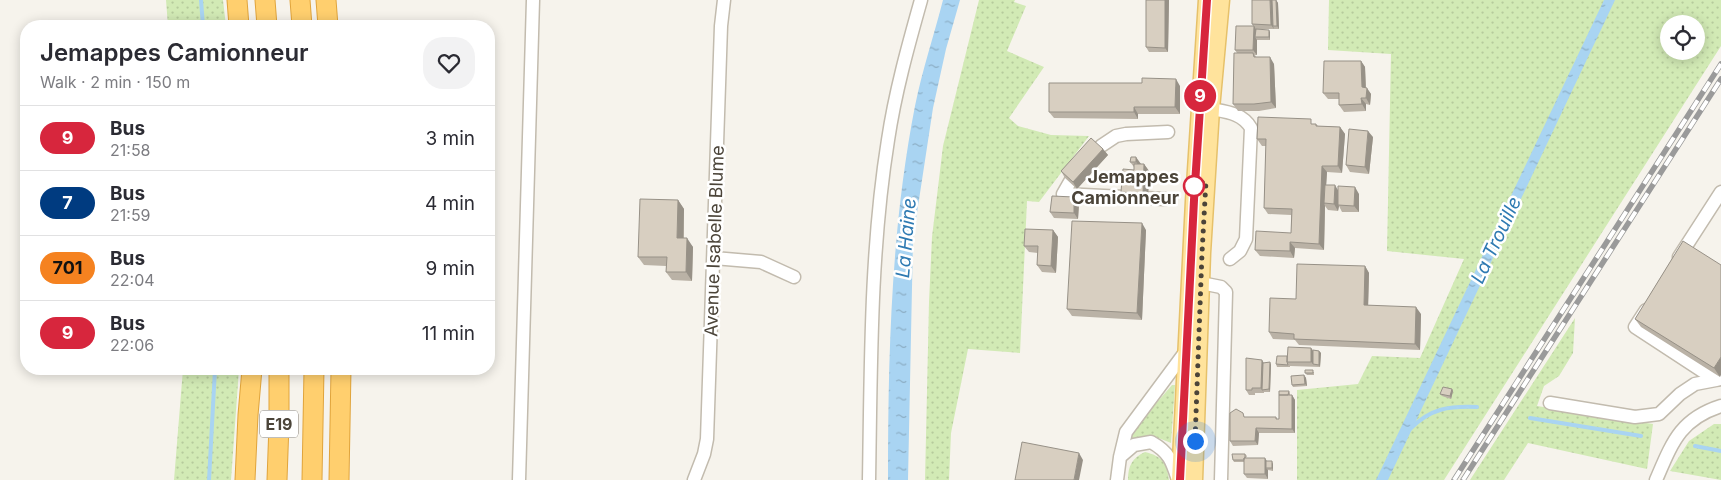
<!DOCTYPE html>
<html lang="en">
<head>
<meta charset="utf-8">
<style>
  :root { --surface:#fff; --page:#f2f2f3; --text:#2b2b33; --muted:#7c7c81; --line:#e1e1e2 }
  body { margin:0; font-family:Inter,sans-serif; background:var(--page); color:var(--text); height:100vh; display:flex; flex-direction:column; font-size:19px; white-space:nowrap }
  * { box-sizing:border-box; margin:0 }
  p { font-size:16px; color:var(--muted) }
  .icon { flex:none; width:28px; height:28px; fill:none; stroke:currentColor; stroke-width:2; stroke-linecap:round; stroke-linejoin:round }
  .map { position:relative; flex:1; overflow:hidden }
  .side { position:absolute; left:20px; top:20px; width:475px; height:355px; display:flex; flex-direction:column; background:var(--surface); border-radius:20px; box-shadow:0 2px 12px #0003 }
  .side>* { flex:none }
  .badge { padding:0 10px; border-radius:16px; font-size:18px; line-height:32px }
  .tools { position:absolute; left:1660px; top:15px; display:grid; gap:10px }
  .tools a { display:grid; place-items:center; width:45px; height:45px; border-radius:50%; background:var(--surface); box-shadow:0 2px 12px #0003; font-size:25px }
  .you { position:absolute; width:25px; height:25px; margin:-12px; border:4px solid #fff; border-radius:50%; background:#1a73e8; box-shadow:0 0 0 8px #1a73e833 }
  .map>.badge { position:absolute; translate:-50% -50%; box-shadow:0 0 0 2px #fff }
  .round { display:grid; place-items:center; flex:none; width:52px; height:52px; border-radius:20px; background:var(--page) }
  .overview { display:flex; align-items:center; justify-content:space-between; height:85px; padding:0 20px }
  h1 { font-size:24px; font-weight:600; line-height:38px }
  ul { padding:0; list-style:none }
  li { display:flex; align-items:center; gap:15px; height:65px; padding:0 20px; border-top:1px solid var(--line) }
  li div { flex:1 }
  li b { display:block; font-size:19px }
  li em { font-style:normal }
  li .badge { min-width:55px; font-weight:700; text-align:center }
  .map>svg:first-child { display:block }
</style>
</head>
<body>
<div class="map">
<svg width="1721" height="480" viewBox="0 0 1721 480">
  <defs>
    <pattern id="grass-dots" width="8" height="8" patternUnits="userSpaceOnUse" patternTransform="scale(1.25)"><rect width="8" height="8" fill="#d2eab5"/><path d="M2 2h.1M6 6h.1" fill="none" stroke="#b6ca9c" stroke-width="1.8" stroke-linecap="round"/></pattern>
    <pattern id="water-ripples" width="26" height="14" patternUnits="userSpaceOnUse" patternTransform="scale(1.25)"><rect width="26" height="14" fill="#a9d4f2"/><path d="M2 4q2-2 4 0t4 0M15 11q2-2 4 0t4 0" fill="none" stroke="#8caec5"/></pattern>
  </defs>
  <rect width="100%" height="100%" fill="#f6f3ec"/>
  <path fill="url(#grass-dots)" fill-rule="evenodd" d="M 166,0 L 223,0 L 226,26 L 168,26 Z
    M 979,0 L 1015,0 L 1014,2 L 1026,6 L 1007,51 L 1044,67 L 1009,118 L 1018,126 L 1051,135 L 1089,136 L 1039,202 L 1027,201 L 1020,353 L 968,349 L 951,433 L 949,480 L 925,480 L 929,302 L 932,237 L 943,146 Z
    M 1329,0 L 1721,0 L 1721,46 L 1444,480 L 1297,480 L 1297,390 L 1358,384 L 1372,356 L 1420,358 L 1464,259 L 1387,251 L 1391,54 L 1328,50 ZM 1669,24 L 1696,24 L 1696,51 L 1669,51 Z
    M 1575,318 L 1573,353 L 1559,376 L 1544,386 L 1537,406 L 1653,424 L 1647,469 L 1528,443 L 1504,480 L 1470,480 Z
    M 183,369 L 239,369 L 231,480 L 174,480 Z
    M 1172,385 L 1175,385 L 1171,443 C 1154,436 1146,433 1128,441 L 1133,430 Z
    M 1714,424 L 1721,424 L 1721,480 L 1670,471 L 1689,441 Z
    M 1145,452 C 1162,456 1167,463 1169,480 L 1128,480 C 1128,466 1132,458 1145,452 Z"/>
  <path fill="url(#water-ripples)" d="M 943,0 L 960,0 L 946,49 L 933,108 L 913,239 L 908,480 L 888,480 C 888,355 891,229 915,106 C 922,71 934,35 943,0 Z
    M 1604,0 L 1615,0 L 1388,480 L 1376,480 Z"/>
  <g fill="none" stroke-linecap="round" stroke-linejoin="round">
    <path stroke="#a9d4f2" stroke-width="4" d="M 201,0 L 203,26
      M 1530,418 L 1641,436
      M 1410,429 C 1431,408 1449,406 1477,407
      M 1695,446 L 1721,451
      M 209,480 L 215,369"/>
    <defs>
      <path id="minor" d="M 1211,109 C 1227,112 1242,113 1251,128 L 1246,239 L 1240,251 L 1230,259
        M 1101,146 L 1116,136 L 1126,134 L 1168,132
        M 1071,180 L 1063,194 L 1165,199
        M 1679,257 L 1721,192
        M 714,258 L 761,262 L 794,277
        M 1201,283 L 1221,287 L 1226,292 L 1221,480
        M 1646,310 L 1635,327 L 1716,380 L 1721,379
        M 1550,403 L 1635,417 L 1659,414 L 1680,394 L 1695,384 L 1716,380
        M 1120,457 L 1134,445 L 1151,442 C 1169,452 1172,461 1178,480
        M 519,480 L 533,0
        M 694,480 L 704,454 L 707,439 L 721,26 L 724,0
        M 869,480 C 871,366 870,252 888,140 C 895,93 908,46 921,0
        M 1117,480 L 1120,457 L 1126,432 L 1186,351
        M 1656,480 C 1672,443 1680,419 1721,406"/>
      <path id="major" d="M 1180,480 L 1194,201 L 1207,0
        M 1194,480 L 1202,253 L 1211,109 L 1221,0"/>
      <path id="highway" d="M 237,0 L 239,26
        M 265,0 L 267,26
        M 300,0 L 302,26
        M 326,0 L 328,26
        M 245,480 L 248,415 L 252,369
        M 277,480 L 279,424 L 279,369
        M 312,480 L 314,369
        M 339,480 L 341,369"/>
    </defs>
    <use href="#minor" stroke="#c2bbae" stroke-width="15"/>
    <use href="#major" stroke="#e6c16a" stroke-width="19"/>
    <use href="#highway" stroke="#e0a43c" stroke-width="21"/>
    <use href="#minor" stroke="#fff" stroke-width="12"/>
    <use href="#major" stroke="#ffe39c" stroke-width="16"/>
    <use href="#highway" stroke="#ffcf6e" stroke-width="19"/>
    <defs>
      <path id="rail" d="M 1454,480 L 1721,64
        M 1463,480 L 1721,79"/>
    </defs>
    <use href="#rail" stroke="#9a9a9a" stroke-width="5.5"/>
    <use href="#rail" stroke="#fff" stroke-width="4" stroke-dasharray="11" stroke-linecap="butt"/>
  </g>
  <path fill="#bab2a6" d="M 1146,0 L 1169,0 L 1168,52 L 1149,52 L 1146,47 Z
    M 1276,0 L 1278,3 L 1279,29 L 1256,29 L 1270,32 L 1270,40 L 1257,40 L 1257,55 L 1255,55 L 1256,57 L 1274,64 L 1276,108 L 1259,111 L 1238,111 L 1233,104 L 1237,53 L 1235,50 L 1253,26 L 1252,24 Z
    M 1361,61 L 1365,67 L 1366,88 L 1371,94 L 1370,105 L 1366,104 L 1366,111 L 1344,112 L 1339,105 L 1339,99 L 1328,99 L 1323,93 Z
    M 1180,86 L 1180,114 L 1138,114 L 1138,119 L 1054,118 L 1049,112 Z
    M 1314,124 L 1316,124 L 1318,126 L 1340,127 L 1345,134 L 1342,173 L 1327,172 L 1326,185 L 1338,190 L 1359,194 L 1359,212 L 1342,212 L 1339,206 L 1338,211 L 1328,210 L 1325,206 L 1324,250 L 1295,248 L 1294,258 L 1260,256 L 1255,250 L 1291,233 L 1291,215 L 1268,214 L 1264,208 L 1266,146 L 1262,146 L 1257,139 Z
    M 1373,137 L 1369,174 L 1350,172 L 1346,165 Z
    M 1103,149 L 1108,155 L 1077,189 L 1065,178 L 1061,171 Z
    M 1131,157 L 1141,164 L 1144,164 L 1149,171 L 1148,201 L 1125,199 L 1121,192 L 1134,170 L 1134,167 L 1130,162 Z
    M 1074,197 L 1079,204 L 1078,219 L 1054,218 L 1050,212 Z
    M 678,200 L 684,209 L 684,238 L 693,247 L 692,281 L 672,280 L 666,272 L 666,266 L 644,265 L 638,257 Z
    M 1053,230 L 1058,237 L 1056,273 L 1042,272 L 1037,265 L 1038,253 L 1029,252 L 1024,246 Z
    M 1146,230 L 1142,320 L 1072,316 L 1067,309 Z
    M 1683,241 L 1720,377 L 1641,327 L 1635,319 Z
    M 1365,266 L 1369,273 L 1368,305 L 1421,314 L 1420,350 L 1299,345 L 1295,340 L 1273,339 L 1269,332 L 1296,299 Z
    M 1311,348 L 1313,350 L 1319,351 L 1321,353 L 1320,367 L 1290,366 L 1290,365 L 1290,367 L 1277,367 L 1276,364 L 1287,356 Z
    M 1270,362 L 1271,365 L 1270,392 L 1264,392 L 1264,393 L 1255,393 L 1255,395 L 1249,395 L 1246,390 L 1264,363 Z
    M 1314,372 L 1314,375 L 1307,375 L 1305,373 Z
    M 1304,375 L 1306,378 L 1307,386 L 1293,387 L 1292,385 Z
    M 1452,389 L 1453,391 L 1451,399 L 1442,396 L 1440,394 Z
    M 1289,391 L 1290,393 L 1290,395 L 1292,395 L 1295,400 L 1295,433 L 1259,433 L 1258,445 L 1233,446 L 1230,441 L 1246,417 L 1276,417 L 1277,419 L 1279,419 Z
    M 1245,454 L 1247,456 L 1246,458 L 1267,461 L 1273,464 L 1273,471 L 1268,470 L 1268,479 L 1247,478 L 1244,474 L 1244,462 L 1234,462 L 1233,460 Z"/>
  <path fill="#979187" d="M 1165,0 L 1169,0 L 1168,52 L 1165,48 Z
    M 1270,0 L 1273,0 L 1273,26 L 1274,29 L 1271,25 Z
    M 1276,0 L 1278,3 L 1279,29 L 1277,26 Z
    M 1254,26 L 1257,31 L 1255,37 L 1257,40 L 1257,55 L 1253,50 Z
    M 1269,30 L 1270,32 L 1270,40 L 1269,37 Z
    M 1270,57 L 1274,64 L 1276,108 L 1271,102 Z
    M 1361,61 L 1365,67 L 1366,94 L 1362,87 Z
    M 1176,79 L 1180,86 L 1180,114 L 1175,107 Z
    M 1367,88 L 1371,94 L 1370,105 L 1366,98 Z
    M 1361,98 L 1366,104 L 1366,111 L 1362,104 Z
    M 1134,107 L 1138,114 L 1138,119 L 1134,112 Z
    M 1340,127 L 1345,134 L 1342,173 L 1338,166 Z
    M 1368,131 L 1373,137 L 1369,174 L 1365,167 Z
    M 1103,149 L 1108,155 L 1077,189 L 1073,182 Z
    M 1136,157 L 1141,164 L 1141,168 L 1136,162 Z
    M 1144,164 L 1149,171 L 1148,201 L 1143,194 Z
    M 1322,166 L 1327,172 L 1325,204 L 1324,203 L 1325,206 L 1324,250 L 1319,244 Z
    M 1335,185 L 1339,192 L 1338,205 L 1339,206 L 1338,211 L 1334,204 Z
    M 1355,187 L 1359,194 L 1359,212 L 1354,206 Z
    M 1074,197 L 1079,204 L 1078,219 L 1074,213 Z
    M 678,200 L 684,209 L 683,247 L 677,238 Z
    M 1142,223 L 1146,230 L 1142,320 L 1137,313 Z
    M 1053,230 L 1058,237 L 1056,273 L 1051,266 Z
    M 687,238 L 693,247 L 692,281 L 686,272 Z
    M 1290,242 L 1295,248 L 1294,258 L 1290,251 Z
    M 1365,266 L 1369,273 L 1368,311 L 1364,305 Z
    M 1416,307 L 1421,314 L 1420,350 L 1415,344 Z
    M 1311,348 L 1314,353 L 1313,364 L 1311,362 Z
    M 1319,351 L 1321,353 L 1320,367 L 1319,365 Z
    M 1721,357 L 1721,375 L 1720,377 L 1714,368 Z
    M 1262,360 L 1265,365 L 1262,390 L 1264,393 L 1261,388 Z
    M 1270,362 L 1271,365 L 1270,392 L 1269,389 Z
    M 1304,375 L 1306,378 L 1307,386 L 1305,384 Z
    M 1452,389 L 1453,391 L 1451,399 L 1450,396 Z
    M 1292,395 L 1295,400 L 1295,433 L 1292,429 Z
    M 1256,428 L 1259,433 L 1258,445 L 1255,441 Z
    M 1079,453 L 1083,460 L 1079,480 L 1074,480 Z
    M 1265,458 L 1268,463 L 1266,468 L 1268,470 L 1268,479 L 1265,474 Z
    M 1272,461 L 1273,464 L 1273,471 L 1272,468 Z"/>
  <path fill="#d8cfc1" stroke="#979187" d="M 1146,0 L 1165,0 L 1165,48 L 1146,47 Z
    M 1252,0 L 1270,0 L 1271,25 L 1252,24 Z
    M 1272,0 L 1276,0 L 1277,26 L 1273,26 Z
    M 1236,26 L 1254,26 L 1253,50 L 1235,50 Z
    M 1256,29 L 1269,30 L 1269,37 L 1255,37 Z
    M 1234,53 L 1253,53 L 1254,57 L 1270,57 L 1271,102 L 1254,104 L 1233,104 Z
    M 1324,61 L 1361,61 L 1362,87 L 1367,88 L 1366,98 L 1361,98 L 1362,104 L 1339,105 L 1339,93 L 1323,93 Z
    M 1142,78 L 1176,79 L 1175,107 L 1134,107 L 1134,112 L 1049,112 L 1049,83 L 1142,83 Z
    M 1258,117 L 1311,119 L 1311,124 L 1316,124 L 1316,126 L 1340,127 L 1338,166 L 1322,166 L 1319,244 L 1290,242 L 1290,251 L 1255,250 L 1256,231 L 1291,233 L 1292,209 L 1264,208 L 1266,139 L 1257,139 Z
    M 1349,129 L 1368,131 L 1365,167 L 1346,165 Z
    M 1091,138 L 1103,149 L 1073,182 L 1061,171 Z
    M 1131,157 L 1136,157 L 1136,162 L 1130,162 Z
    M 1134,164 L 1144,164 L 1143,194 L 1121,192 L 1123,169 L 1134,170 Z
    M 1325,185 L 1335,185 L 1334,204 L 1324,203 Z
    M 1338,186 L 1355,187 L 1354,206 L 1338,205 Z
    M 1052,196 L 1074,197 L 1074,213 L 1050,212 Z
    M 640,199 L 678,200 L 677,238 L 687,238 L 686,272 L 666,272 L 667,257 L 638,257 Z
    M 1072,221 L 1142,223 L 1137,313 L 1067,309 Z
    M 1025,229 L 1053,230 L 1051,266 L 1037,265 L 1038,246 L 1024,246 Z
    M 1683,241 L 1721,265 L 1721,357 L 1714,368 L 1635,319 Z
    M 1297,264 L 1365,266 L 1364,305 L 1416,307 L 1415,344 L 1294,339 L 1294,334 L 1269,332 L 1270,298 L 1296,299 Z
    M 1288,347 L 1311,348 L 1311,362 L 1287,362 Z
    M 1313,350 L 1319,351 L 1319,365 L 1313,364 Z
    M 1277,356 L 1287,356 L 1287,362 L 1288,365 L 1276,364 Z
    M 1246,358 L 1262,360 L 1261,388 L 1252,388 L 1252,390 L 1246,390 Z
    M 1270,362 L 1269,389 L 1262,390 L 1263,363 Z
    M 1305,370 L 1313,370 L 1313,373 L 1305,373 Z
    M 1304,375 L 1305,384 L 1292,385 L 1291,376 Z
    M 1443,387 L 1452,389 L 1450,396 L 1440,394 Z
    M 1279,391 L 1289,391 L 1288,395 L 1279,395 Z
    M 1279,395 L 1292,395 L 1292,429 L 1256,428 L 1255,441 L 1230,441 L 1230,413 L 1236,409 L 1243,413 L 1244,417 L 1276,417 L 1276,419 L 1279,419 Z
    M 1022,442 L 1079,453 L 1074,480 L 1015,480 Z
    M 1232,454 L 1245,454 L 1245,458 L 1244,458 L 1244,460 L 1233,460 Z
    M 1244,458 L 1265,458 L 1265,474 L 1244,474 Z
    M 1266,461 L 1272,461 L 1272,468 L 1266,468 Z"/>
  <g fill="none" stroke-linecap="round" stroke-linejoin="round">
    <defs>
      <path id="line" d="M 1180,480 L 1194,200 L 1207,0"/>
    </defs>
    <use href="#line" stroke="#fff" stroke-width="11"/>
    <use href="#line" stroke="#d7263d" stroke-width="8"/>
    <path stroke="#4b4439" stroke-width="5" stroke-dasharray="0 9" d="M 1194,186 L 1206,181 L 1202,253 L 1195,441"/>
  </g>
  <circle fill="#fff" stroke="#d7263d" stroke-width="2.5" cx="1194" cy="186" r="10"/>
  <g text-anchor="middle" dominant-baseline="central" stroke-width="5" stroke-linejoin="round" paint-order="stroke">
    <rect fill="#fff" stroke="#817c74" stroke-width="1" x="260" y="410.5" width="38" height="27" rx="4"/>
    <g font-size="16" font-weight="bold" fill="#4b4439">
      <text x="279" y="424">E19</text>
    </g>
    <g font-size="18" font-weight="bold" fill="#4b4439" stroke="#fff" text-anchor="end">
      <text x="1179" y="176">Jemappes<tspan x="1179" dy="21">Camionneur</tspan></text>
    </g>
    <g font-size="18" fill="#4b4439" stroke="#fff">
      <text transform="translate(714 241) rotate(-88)">Avenue Isabelle Blume</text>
    </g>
    <g font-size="19" font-style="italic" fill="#2e7ab2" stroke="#fff">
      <text transform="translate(906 238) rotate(-85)">La Haine</text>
      <text transform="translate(1496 240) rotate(-65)">La Trouille</text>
    </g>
  </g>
</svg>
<div class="tools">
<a><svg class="icon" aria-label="locate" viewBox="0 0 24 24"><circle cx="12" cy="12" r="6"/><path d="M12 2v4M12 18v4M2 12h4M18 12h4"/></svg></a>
</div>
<div class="you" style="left:1195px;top:441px"></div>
<b class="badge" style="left:1200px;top:96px;background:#d7263d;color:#fff">9</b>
<section class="side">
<div class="overview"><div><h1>Jemappes Camionneur</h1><p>Walk · 2 min · 150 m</p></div><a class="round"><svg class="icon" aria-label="heart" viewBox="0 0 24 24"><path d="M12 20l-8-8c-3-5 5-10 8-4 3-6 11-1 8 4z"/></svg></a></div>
<ul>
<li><span class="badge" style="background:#d7263d;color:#fff">9</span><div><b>Bus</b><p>21:58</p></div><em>3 min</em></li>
<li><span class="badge" style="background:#003b80;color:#fff">7</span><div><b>Bus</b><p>21:59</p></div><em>4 min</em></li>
<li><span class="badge" style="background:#f58220;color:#111">701</span><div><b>Bus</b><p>22:04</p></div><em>9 min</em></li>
<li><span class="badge" style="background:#d7263d;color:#fff">9</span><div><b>Bus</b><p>22:06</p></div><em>11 min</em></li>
</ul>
</section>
</div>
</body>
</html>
